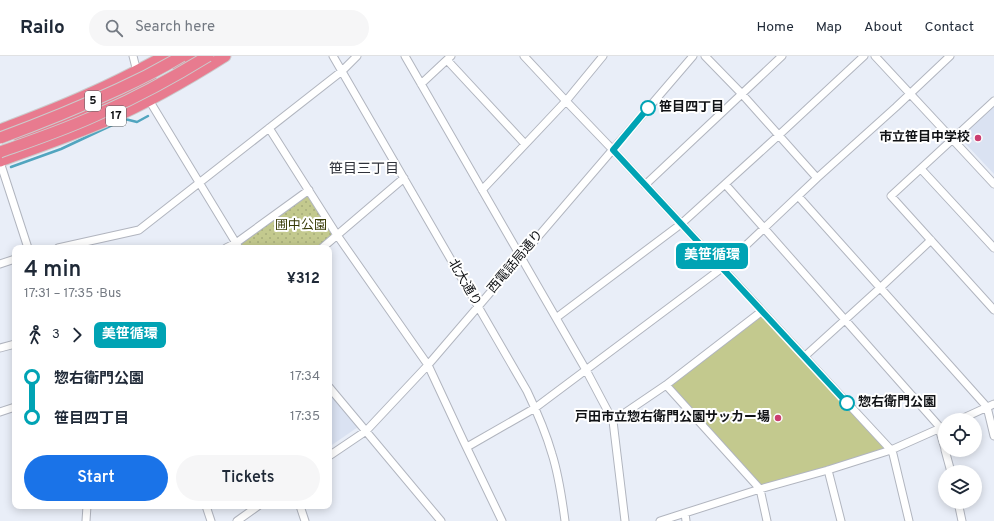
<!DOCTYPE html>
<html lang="en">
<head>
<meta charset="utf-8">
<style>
  :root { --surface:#fff; --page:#f6f6f7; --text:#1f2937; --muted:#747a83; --line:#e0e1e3; --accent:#1a73e8 }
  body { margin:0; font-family:Overpass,"Noto Sans JP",sans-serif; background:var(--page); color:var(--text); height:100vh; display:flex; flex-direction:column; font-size:15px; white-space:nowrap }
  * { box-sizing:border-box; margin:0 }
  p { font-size:13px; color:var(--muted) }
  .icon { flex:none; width:22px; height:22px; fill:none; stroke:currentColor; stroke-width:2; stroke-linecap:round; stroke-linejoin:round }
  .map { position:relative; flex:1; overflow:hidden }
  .panel { position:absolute; left:12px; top:189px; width:320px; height:264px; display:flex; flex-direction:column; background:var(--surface); border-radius:8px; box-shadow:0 2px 10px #0003 }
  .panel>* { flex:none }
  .badge { padding:0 8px; border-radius:6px; font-size:14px; line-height:26px }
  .buttons { position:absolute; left:938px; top:357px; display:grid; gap:8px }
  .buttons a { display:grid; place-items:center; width:44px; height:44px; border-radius:50%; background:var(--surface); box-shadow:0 2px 10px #0003; font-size:20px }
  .map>.badge { position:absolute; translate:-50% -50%; box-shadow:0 0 0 2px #fff }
  .legs { display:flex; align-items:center; gap:6px; height:44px; padding:0 12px; font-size:13px }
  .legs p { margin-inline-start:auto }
  .summary { display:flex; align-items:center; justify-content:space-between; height:68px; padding:0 12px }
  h1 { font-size:22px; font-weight:600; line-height:30px }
  .primary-button { display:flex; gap:8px; margin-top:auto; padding:8px 12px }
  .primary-button a { flex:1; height:46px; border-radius:24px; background:var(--accent); color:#fff; font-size:16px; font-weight:600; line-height:46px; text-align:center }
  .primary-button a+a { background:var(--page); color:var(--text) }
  ul { padding:0 12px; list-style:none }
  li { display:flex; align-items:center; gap:14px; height:40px; font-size:15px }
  li i { display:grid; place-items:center; width:6px; height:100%; margin:0 5px; background:currentColor }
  li i::after { content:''; width:10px; height:10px; margin:-5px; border:3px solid; border-radius:50%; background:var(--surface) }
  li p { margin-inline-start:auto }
  li:first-child i { background:linear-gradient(#0000 50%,currentColor 0) }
  li:last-child i { background:linear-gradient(currentColor 50%,#0000 0) }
  header { display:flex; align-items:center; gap:24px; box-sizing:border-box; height:56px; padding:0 20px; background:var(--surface); border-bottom:1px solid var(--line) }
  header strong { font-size:19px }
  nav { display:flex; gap:22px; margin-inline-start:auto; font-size:14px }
  .search { width:280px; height:36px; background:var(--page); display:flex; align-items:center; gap:10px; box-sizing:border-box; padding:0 14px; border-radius:22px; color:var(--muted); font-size:15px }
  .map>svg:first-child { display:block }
</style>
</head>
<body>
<header>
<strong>Railo</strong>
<div class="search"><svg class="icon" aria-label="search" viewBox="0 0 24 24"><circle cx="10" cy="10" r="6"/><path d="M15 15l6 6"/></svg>Search here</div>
<nav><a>Home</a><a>Map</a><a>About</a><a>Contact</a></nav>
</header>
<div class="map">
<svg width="994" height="465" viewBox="0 0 994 465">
  <defs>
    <pattern id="park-dots" width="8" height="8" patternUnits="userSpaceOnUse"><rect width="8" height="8" fill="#c3c98e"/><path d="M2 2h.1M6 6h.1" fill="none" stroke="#a6ac7a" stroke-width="1.8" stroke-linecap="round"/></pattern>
  </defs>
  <rect width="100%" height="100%" fill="#e9eef8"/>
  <path fill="#dae2f2" d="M 994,50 L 994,118 L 963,85 L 963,79 Z
    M 329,336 L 358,371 L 329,391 Z"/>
  <path fill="#c3c98e" d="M 762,255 L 891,394 L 760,433 L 666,329 Z"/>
  <path fill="url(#park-dots)" d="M 304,141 L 308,141 L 331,176 L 331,181 L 318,192 L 243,192 L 241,189 L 241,186 Z"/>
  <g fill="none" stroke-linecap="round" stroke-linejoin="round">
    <path stroke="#51a5bf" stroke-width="2.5" d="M 11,111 L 61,93 L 125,63 L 137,66 L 148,60"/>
    <defs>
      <path id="minor" d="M 133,0 L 137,16
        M 333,0 L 527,335 C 537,356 546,377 552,398 C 559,420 562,442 565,465
        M 405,0 L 586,314 L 613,365 L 625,465
        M 524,0 L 566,45 L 613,94 L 891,394 L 893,398 L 909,465
        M 705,0 L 741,37 L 817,122
        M 875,0 L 994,128
        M 447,4 L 525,88
        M 421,28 L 451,0
        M 149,44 L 239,192
        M 994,45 L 891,140 L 994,254
        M 269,72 L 337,179 L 428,309 L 463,384 L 502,465
        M 0,106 L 28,192
        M 921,113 L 994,192
        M 725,128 L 938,369 L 945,393
        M 645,129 L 782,0
        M 482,134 L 566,45 L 603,0
        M 798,140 L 987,351 L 994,380
        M 58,192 L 139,174 L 342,15 L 357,0
        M 226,192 L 236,187 L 309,134
        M 322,192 L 404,122
        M 0,208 L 15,203
        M 556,262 L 681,168 L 779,79 L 864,0
        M 0,292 L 15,288
        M 804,301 L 880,232 L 931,184
        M 666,329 L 760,433 L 767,465
        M 329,331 L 441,465
        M 0,356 L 15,351
        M 959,364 L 994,348
        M 613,365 L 666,329 L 762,255
        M 467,391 L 535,352 L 722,212 L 817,122 L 896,51 L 950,0
        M 945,394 L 951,416
        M 329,400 L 366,375 L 428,309 L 693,0
        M 828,414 L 841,465
        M 958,446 L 962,465
        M 206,450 L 211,465
        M 300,450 L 305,465
        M 685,457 L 686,465
        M 86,465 L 87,450
        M 237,465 L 258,450
        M 660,465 L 760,433 L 828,414 L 891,394 L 945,370"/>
      <path id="highway" d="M 177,9 L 191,0
        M 0,74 C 31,62 61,51 91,37 C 116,26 141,13 165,0
        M 20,83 L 63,68 L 130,37 L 152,26
        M 0,105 C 36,92 73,79 108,64 C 149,46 187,24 225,0"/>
    </defs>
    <use href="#minor" stroke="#b1b5bf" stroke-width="9"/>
    <use href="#highway" stroke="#cbcbcc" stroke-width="13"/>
    <use href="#minor" stroke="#fff" stroke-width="7"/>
    <use href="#highway" stroke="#e87b8f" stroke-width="11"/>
    <defs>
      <path id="highway-bridge" d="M 0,82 C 41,67 80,51 119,33 C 141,23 162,12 182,0
        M 0,96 C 34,84 70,72 103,56 C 139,40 174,21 208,0"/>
    </defs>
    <use href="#highway-bridge" stroke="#cbcbcc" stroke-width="13" stroke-linecap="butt"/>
    <use href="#highway-bridge" stroke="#e87b8f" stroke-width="11"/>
  </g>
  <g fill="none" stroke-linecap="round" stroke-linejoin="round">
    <defs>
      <path id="line-1" d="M 648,52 L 613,94 L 847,347"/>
    </defs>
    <use href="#line-1" stroke="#fff" stroke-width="9"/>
    <use href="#line-1" stroke="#00a3b4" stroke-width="6"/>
  </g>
  <g fill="#fff" stroke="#00a3b4" stroke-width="2">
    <circle cx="648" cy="52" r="7"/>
    <circle cx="847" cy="347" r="7"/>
  </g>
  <g fill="#cb3e70" stroke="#fff" stroke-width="1.5">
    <circle cx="978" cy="82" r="4"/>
    <circle cx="778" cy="362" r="4"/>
  </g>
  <g text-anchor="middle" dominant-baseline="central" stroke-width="4" stroke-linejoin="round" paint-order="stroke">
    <g fill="#fff" stroke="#585a5c" stroke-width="1">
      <rect x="85" y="35" width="16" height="20" rx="3"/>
      <rect x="106" y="50" width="20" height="20" rx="3"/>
    </g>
    <g font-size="12" font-weight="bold" fill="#111316">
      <text x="93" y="45">5</text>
      <text x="116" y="60">17</text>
    </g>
    <g font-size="13" font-weight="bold" fill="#111316" stroke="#fff" text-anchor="start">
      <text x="659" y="52">笹目四丁目</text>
      <text x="858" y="347">惣右衛門公園</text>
    </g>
    <g font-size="13" font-weight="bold" fill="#111316" stroke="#fff" text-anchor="end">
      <text x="970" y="82">市立笹目中学校</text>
      <text x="770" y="362">戸田市立惣右衛門公園サッカー場</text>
    </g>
    <g font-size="13" fill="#393c07" stroke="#fff">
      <text x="301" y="170">圃中公園</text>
    </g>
    <g font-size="13" fill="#111316" stroke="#fff">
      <text transform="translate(516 206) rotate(-50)">西電話局通り</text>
      <text transform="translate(464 227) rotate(60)">北大通り</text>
    </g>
    <g font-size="14" fill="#2f323a" stroke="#fff">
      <text x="364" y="113">笹目三丁目</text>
    </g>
  </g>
</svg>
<div class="buttons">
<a><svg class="icon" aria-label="locate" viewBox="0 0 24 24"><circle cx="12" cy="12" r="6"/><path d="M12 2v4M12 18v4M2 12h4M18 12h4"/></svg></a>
<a><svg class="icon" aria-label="layers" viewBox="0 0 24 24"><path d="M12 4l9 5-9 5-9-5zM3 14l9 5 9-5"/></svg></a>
</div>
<b class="badge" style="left:712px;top:200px;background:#00a3b4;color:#fff">美笹循環</b>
<section class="panel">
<div class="summary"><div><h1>4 min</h1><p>17:31 – 17:35 · Bus</p></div><b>¥312</b></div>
<div class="legs"><svg class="icon" aria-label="walk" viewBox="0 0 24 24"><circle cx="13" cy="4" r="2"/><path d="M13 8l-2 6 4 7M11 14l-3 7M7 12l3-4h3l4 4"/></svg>3<svg class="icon" aria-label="forward" viewBox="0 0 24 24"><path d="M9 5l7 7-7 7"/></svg><b class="badge" style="background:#00a3b4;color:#fff">美笹循環</b></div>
<ul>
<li><i style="color:#00a3b4"></i><b>惣右衛門公園</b><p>17:34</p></li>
<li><i style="color:#00a3b4"></i><b>笹目四丁目</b><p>17:35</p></li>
</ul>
<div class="primary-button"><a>Start</a><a>Tickets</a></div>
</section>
</div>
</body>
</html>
